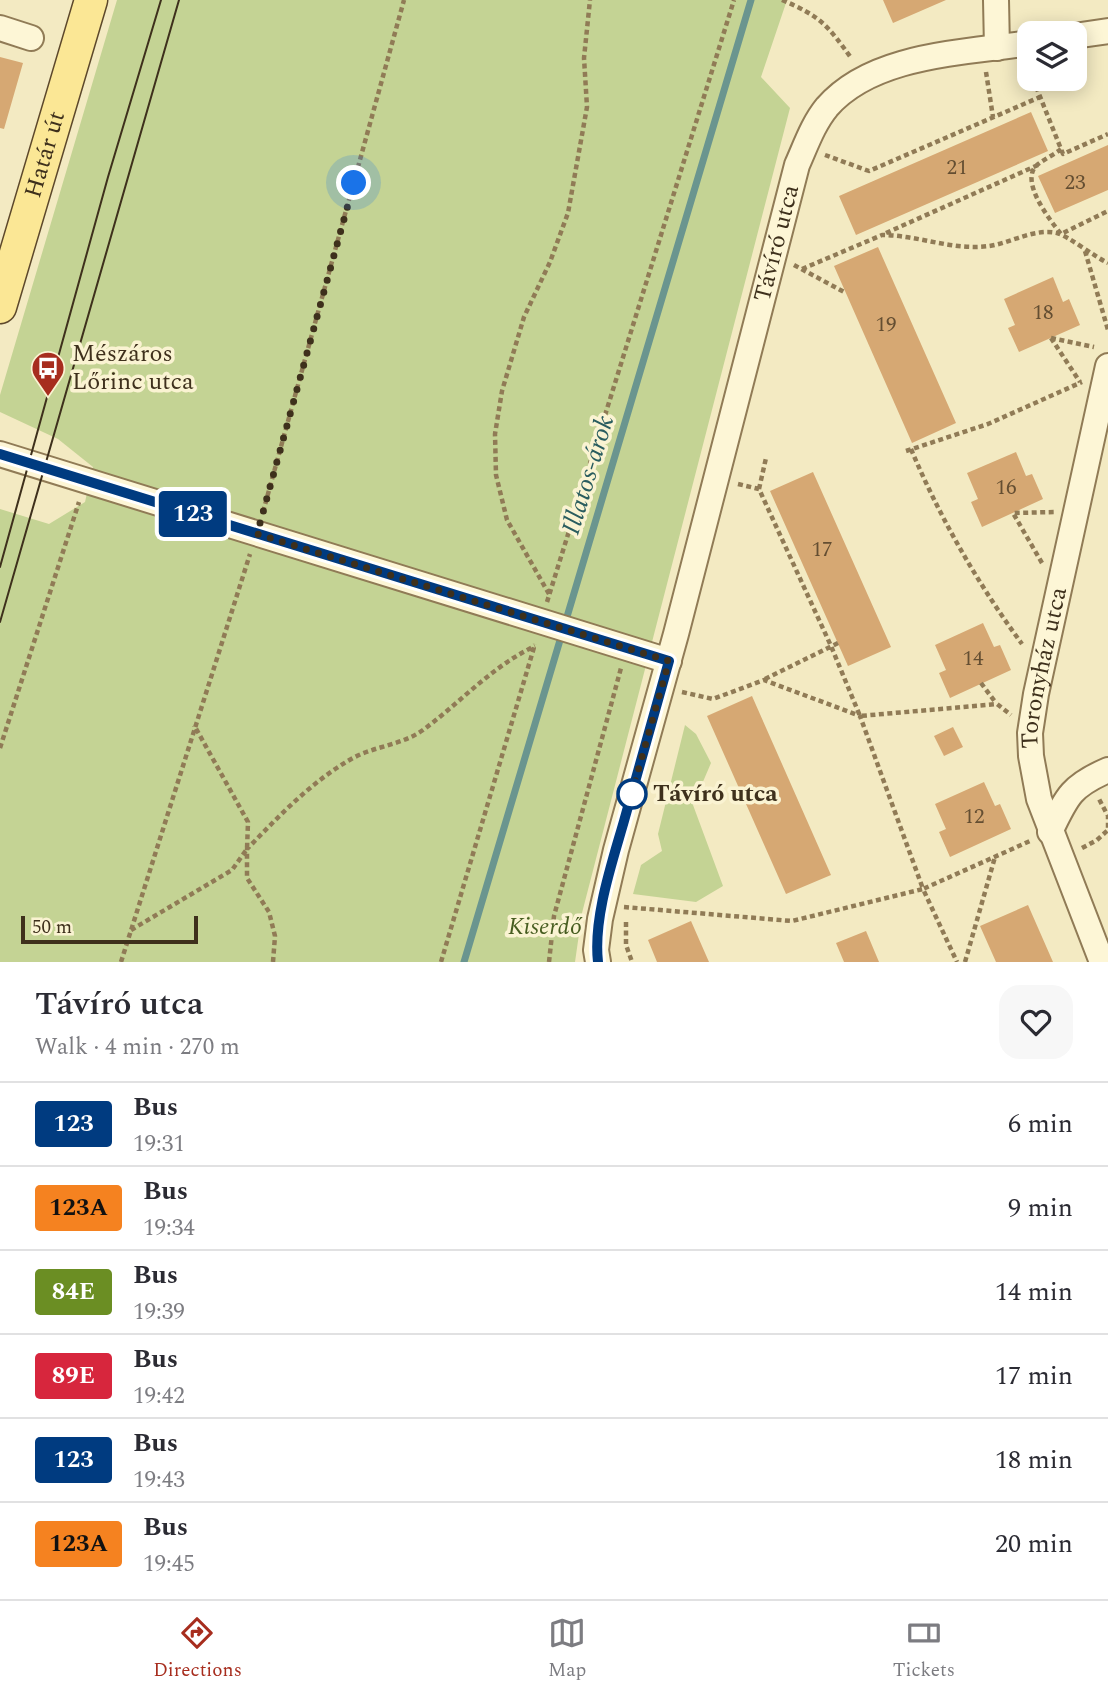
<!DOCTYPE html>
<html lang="en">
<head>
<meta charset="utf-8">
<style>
  :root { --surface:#fff; --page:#f7f7f7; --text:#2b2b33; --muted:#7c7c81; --line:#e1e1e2; --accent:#a72d1e }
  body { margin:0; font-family:Spectral,serif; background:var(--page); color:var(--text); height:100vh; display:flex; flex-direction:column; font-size:26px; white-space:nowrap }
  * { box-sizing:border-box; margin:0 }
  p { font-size:23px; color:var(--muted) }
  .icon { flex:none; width:38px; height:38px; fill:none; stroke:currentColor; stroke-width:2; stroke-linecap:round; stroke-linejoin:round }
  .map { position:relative; height:962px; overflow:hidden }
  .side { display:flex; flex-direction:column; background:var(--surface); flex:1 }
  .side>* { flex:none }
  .badge { padding:0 14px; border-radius:5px; font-size:24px; line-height:46px }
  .controls { position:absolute; left:1017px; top:21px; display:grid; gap:14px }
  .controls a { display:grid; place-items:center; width:70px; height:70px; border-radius:14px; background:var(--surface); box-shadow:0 4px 18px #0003; font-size:35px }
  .scale { position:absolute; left:21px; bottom:18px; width:177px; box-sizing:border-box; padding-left:7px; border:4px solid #3e301c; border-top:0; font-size:19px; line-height:24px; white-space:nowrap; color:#3e301c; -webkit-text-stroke:5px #faf3d2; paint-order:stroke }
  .you { position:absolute; width:35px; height:35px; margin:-18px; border:5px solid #fff; border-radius:50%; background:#1a73e8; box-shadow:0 0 0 10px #1a73e833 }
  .map>.badge { position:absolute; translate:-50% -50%; box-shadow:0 0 0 4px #fff }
  .round { display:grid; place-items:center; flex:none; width:74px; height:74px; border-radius:21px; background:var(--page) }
  .head { display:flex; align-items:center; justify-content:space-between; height:119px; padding:0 35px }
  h1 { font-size:33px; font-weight:600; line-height:52px }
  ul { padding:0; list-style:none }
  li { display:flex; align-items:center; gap:21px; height:84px; padding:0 35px; border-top:2px solid var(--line) }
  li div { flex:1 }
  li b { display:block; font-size:26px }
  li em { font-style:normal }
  li .badge { min-width:77px; font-weight:700; text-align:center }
  .tab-bar { display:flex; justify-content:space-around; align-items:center; height:98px; border-top:2px solid var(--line); background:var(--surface); font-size:19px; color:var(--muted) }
  .tab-bar a { display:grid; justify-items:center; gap:4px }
  .tab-bar .selected { color:var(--accent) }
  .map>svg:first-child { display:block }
</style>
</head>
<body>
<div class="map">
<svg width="1108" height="962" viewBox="0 0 1108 962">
  <rect width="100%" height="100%" fill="#f3eac2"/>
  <path fill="#c4d394" d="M 117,0 L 787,0 L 761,77 L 790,108 L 582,913 L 575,962 L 0,962 L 0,509 L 49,524 L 85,502 L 93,467 L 58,439 L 0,412 L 0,395 Z
    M 685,725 L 696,734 L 711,763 L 693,805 L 723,886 L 696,902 L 633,894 L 641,865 L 662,851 L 658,834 Z"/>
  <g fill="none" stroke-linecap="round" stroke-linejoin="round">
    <path stroke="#6a958f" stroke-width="7" d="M 464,962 L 751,0"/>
  </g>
  <path fill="#d6a873" d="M 883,0 L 946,0 L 893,23 Z
    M 0,57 L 23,63 L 4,129 L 0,128 Z
    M 1031,112 L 1048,151 L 856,235 L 839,196 Z
    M 1108,145 L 1108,190 L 1055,213 L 1038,176 Z
    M 878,247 L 956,423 L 912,443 L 834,266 Z
    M 1053,277 L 1063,302 L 1069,299 L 1080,325 L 1019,352 L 1008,328 L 1015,325 L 1004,299 Z
    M 1016,452 L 1026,476 L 1032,474 L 1043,499 L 982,527 L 971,502 L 978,499 L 967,473 Z
    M 813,472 L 891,647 L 848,666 L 770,491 Z
    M 983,623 L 994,647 L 1000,645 L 1011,670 L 950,698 L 939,673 L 946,670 L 935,645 Z
    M 752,696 L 831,875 L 786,894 L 707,716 Z
    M 953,727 L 963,747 L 944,756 L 934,736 Z
    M 984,782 L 995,806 L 1000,804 L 1011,829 L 950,857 L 939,832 L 946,829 L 935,804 Z
    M 1028,905 L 1053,962 L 996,962 L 980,926 Z
    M 691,921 L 709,962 L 657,962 L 648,940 Z
    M 866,931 L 879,962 L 844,962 L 836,943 Z"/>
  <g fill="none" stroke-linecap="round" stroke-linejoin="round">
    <defs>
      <g id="minor">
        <path d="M 996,0 L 997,48"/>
        <path d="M 0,28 L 31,38"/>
        <path d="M 1074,36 L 1108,31"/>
        <path d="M 0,454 L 669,661"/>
        <path d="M 1050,832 C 1067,796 1071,786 1108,770"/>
        <path id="s1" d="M 598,962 L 596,950 L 600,919 L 616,850 L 676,634 L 797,165 C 806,145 813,124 827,107 C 873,54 964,53 1029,43"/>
        <path id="s2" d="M 1102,962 L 1039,799 L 1031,756 L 1030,733 L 1036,694 L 1108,366"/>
      </g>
      <g id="major">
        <path id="s3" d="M 0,307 L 91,0"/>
      </g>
    </defs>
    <use href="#minor" stroke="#907b56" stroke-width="28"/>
    <use href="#major" stroke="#5d482b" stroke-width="35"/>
    <path stroke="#907b56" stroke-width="4.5" stroke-dasharray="5 3.5" stroke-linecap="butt" d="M 782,0 C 822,17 827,25 852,59
      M 986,72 L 993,117
      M 1033,79 L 1063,154 L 1108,134
      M 1061,149 C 1054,155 1044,159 1037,165 C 1019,181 1050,220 1061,234 L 1108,211
      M 825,155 L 869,171 L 1040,97
      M 886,233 L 1038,165
      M 1085,251 L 1108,330
      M 794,265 L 846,293
      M 802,269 L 882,235 C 918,235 953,251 989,246 C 1011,243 1034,228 1057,233 C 1068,236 1095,257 1108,263
      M 1051,338 L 1094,347
      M 1051,338 L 1080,382
      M 911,449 C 940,518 978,584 1022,644
      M 906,451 L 988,424 L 1082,382
      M 738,484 L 759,489 L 831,646 L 860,716 L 997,704 L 1011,715
      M 759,489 L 766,458
      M 263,512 L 404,0
      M 1042,563 L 1013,513 L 1055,512
      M 549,594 L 507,520 L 496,475 L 495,434 L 502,391 L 524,317 L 550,262 L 568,213 L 587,107 L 584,58 L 590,0
      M 547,602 L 734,0
      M 765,679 L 838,643
      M 981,683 L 996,703
      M 682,692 L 713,699 L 764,680 L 860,716 L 923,889 L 1030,841
      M 0,748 L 79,502
      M 1082,848 L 1097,840 L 1108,830 L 1108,816 L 1099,799
      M 624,907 L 792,921 L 923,889 L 957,962
      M 626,922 L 626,945 L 632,962
      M 131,930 L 232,870 L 247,849 L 248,822 L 194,725
      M 121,962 L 250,554
      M 273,962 L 275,936 L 269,912 L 247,878 L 247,849 C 280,815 312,781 353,758 C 375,746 402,745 423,730 C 461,702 491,667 535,646
      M 441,962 L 535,644
      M 549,962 L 554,916 L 621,668
      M 965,962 L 995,857"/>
    <use href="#minor" stroke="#fdf6d6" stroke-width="24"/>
    <use href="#major" stroke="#fbe795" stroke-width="32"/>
    <path stroke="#3e301c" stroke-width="2" d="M 0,567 L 108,177 L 161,0
      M 0,622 L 179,0"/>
  </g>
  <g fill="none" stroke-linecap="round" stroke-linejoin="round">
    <defs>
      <path id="line" d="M 0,454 L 669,661 C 654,714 639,767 624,821 C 612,863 593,918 598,962"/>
    </defs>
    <use href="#line" stroke="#fff" stroke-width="16"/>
    <use href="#line" stroke="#003b80" stroke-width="10"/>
    <path stroke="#3e301c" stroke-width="7" stroke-dasharray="0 12.6" d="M 354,183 L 257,534 L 669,661 L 631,796 L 632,794"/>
  </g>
  <defs>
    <symbol id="bus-pin" viewBox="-11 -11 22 30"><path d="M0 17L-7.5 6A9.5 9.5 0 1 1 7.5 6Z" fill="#a72d1e" stroke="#faf3d2"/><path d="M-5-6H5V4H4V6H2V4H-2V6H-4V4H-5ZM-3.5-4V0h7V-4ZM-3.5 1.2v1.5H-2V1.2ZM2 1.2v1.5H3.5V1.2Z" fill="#fff"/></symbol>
  </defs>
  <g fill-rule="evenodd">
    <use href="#bus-pin" x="29" y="349" width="38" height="52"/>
  </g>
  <circle fill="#fff" stroke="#003b80" stroke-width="3.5" cx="632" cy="794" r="14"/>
  <g text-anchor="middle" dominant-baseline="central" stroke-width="7" stroke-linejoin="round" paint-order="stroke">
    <g font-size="21" fill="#644e32">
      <text x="957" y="168">21</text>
      <text x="1075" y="183">23</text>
      <text x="1043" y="313">18</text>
      <text x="886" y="325">19</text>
      <text x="1006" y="488">16</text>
      <text x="822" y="550">17</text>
      <text x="973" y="659">14</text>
      <text x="974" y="817">12</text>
    </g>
    <g font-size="24" fill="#3e301c" stroke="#faf3d2">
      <text stroke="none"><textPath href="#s3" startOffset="159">Határ út</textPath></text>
      <text stroke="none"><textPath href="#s1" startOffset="742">Távíró utca</textPath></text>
      <text stroke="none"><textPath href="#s2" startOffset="308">Toronyház utca</textPath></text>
    </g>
    <g font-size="24" fill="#3e301c" stroke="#faf3d2" text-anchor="start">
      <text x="72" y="354">Mészáros<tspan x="72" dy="28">Lőrinc utca</tspan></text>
    </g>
    <g font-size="24" font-weight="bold" fill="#3e301c" stroke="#faf3d2" text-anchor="start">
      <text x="653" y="794">Távíró utca</text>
    </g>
    <g font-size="24" font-style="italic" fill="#475d20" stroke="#faf3d2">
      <text x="545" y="927">Kiserdő</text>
    </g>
    <g font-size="26" font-style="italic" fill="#2a5d5f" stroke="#faf3d2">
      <text transform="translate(588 475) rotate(-73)">Illatos-árok</text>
    </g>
  </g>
</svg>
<div class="controls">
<a><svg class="icon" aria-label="layers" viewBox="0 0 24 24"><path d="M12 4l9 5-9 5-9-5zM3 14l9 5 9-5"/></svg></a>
</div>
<div class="scale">50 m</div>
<div class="you" style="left:354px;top:183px"></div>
<b class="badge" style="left:193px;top:514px;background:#003b80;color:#fff">123</b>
</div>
<section class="side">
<div class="head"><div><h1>Távíró utca</h1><p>Walk · 4 min · 270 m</p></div><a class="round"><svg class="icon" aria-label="heart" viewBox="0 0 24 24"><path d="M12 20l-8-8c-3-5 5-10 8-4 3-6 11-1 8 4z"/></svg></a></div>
<ul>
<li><span class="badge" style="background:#003b80;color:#fff">123</span><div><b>Bus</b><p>19:31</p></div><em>6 min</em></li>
<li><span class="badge" style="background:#f58220;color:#111">123A</span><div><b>Bus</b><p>19:34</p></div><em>9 min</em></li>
<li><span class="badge" style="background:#6b8e23;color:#fff">84E</span><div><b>Bus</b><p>19:39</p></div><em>14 min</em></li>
<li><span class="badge" style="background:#d7263d;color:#fff">89E</span><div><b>Bus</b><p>19:42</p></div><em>17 min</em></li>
<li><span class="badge" style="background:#003b80;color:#fff">123</span><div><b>Bus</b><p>19:43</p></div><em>18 min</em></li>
<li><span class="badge" style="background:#f58220;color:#111">123A</span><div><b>Bus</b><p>19:45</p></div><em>20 min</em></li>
</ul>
</section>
<nav class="tab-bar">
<a class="selected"><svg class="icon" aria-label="directions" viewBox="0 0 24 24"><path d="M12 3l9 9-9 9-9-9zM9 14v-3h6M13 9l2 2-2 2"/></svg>Directions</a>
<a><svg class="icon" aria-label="map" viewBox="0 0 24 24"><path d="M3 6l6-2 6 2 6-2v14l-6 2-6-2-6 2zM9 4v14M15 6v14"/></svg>Map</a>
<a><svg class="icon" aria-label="tickets" viewBox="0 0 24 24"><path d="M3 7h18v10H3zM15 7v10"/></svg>Tickets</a>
</nav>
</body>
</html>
